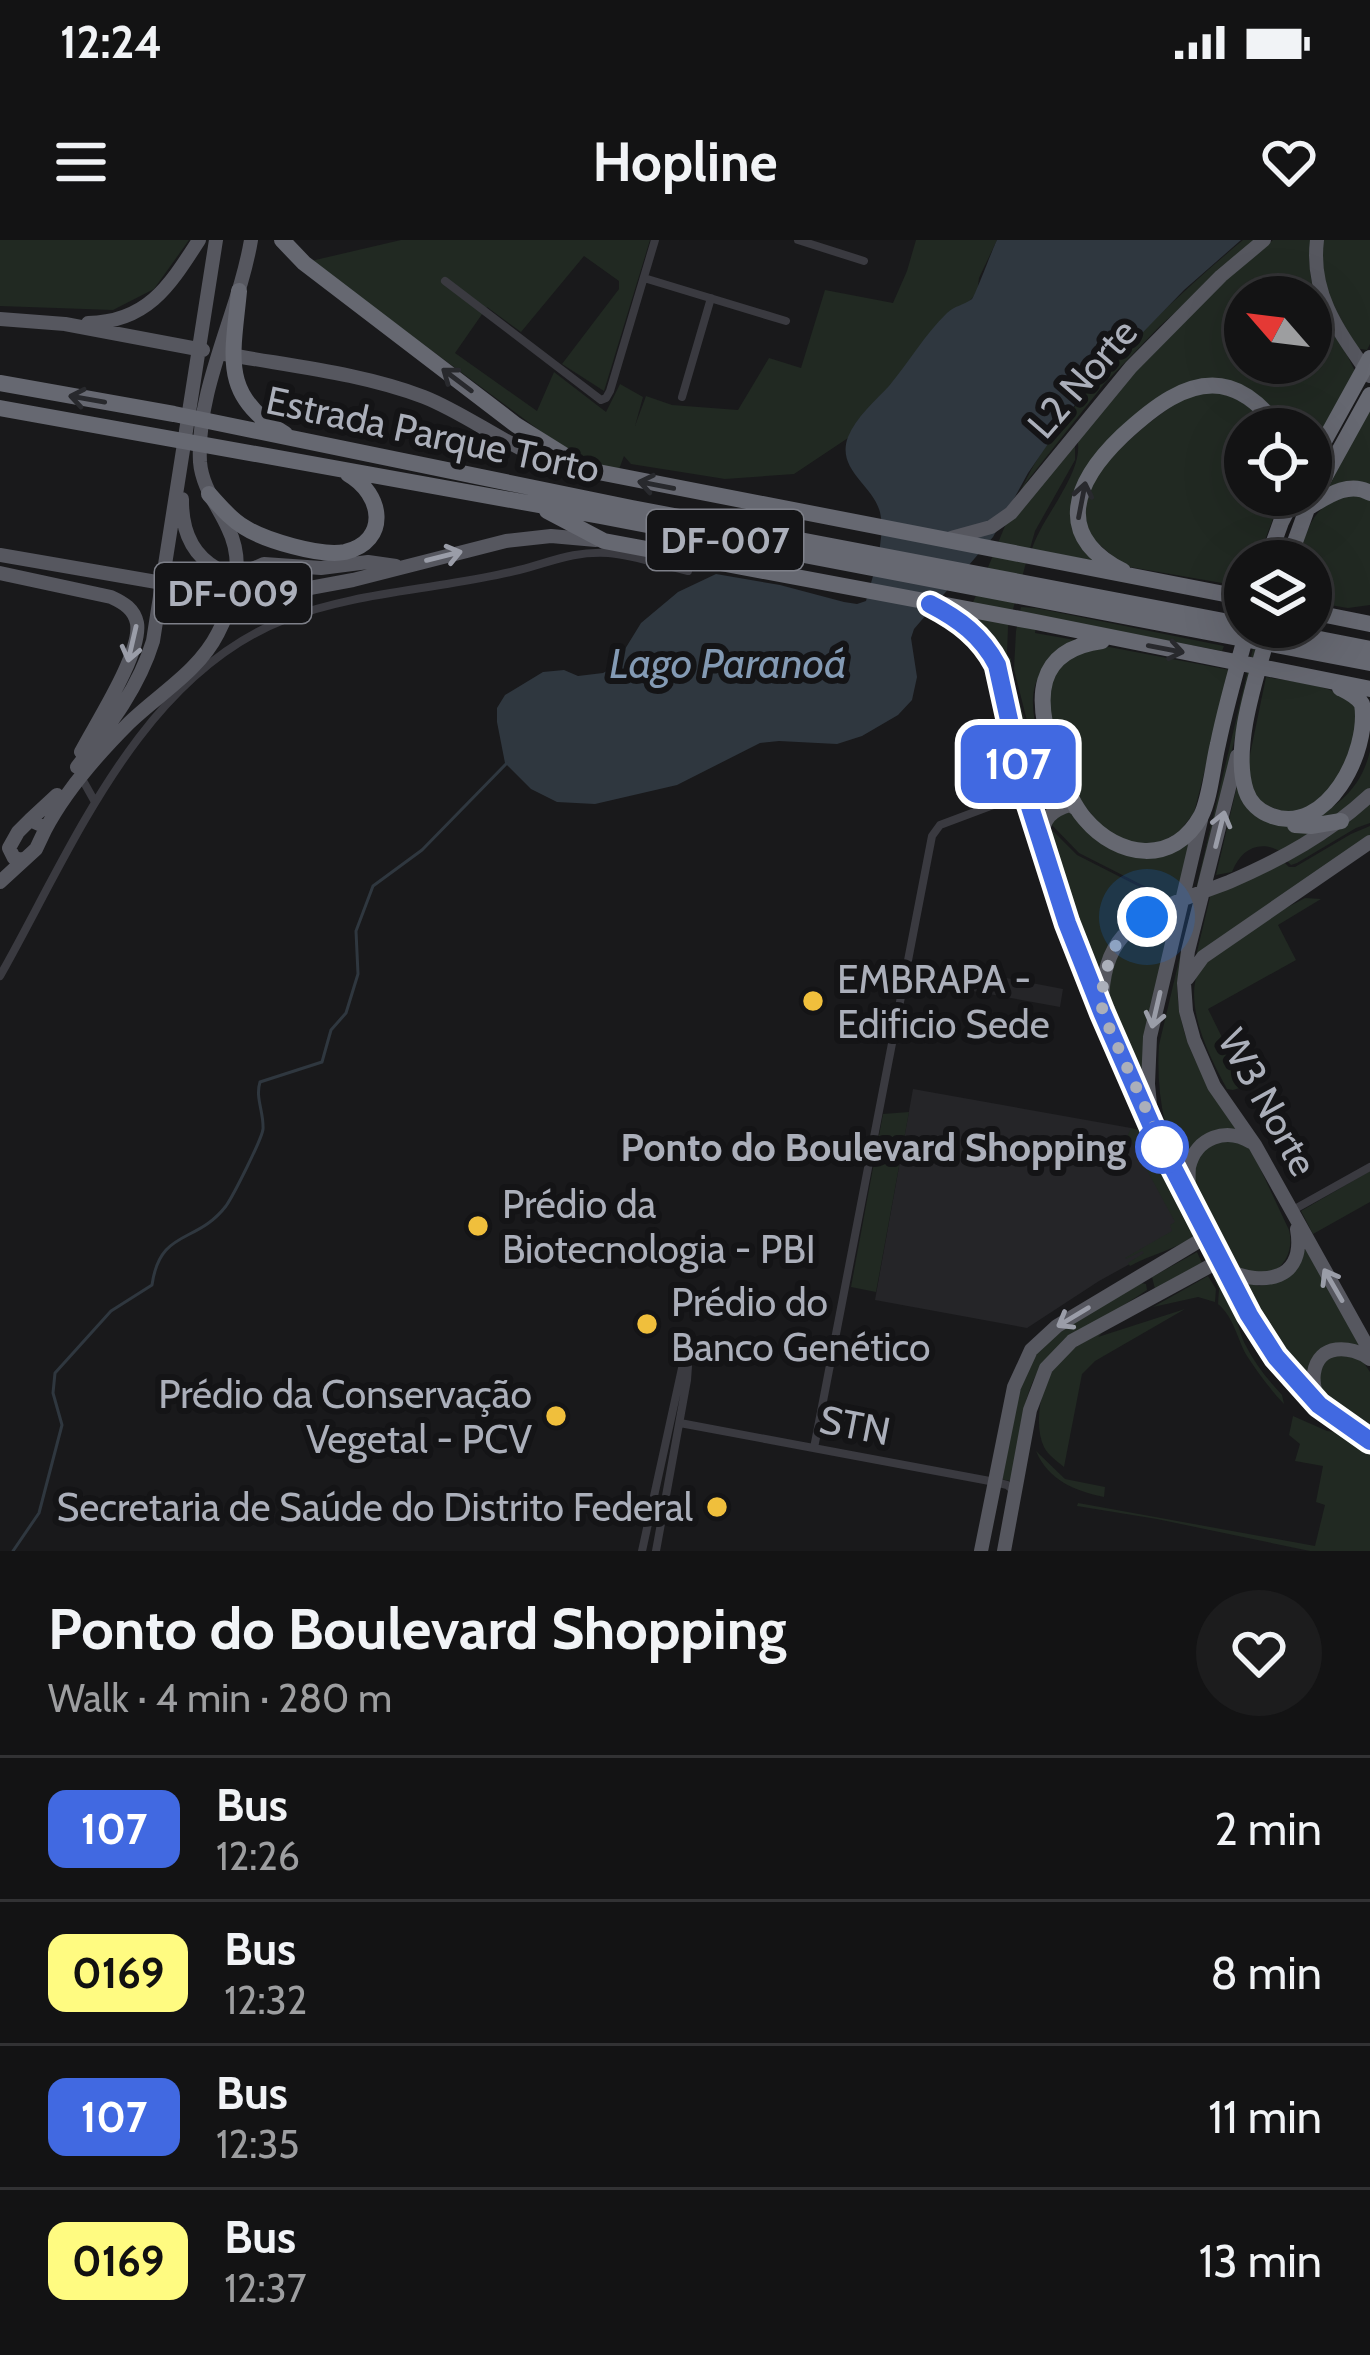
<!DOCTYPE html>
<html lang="en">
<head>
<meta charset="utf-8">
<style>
  :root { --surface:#131314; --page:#1c1c1d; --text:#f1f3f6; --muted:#9d9ea0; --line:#323234 }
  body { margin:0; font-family:Cabin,sans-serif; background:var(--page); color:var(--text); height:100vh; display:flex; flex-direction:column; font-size:45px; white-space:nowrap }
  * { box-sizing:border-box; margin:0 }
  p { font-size:39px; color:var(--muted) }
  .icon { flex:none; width:66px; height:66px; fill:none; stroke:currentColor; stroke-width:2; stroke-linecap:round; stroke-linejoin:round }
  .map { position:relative; height:1311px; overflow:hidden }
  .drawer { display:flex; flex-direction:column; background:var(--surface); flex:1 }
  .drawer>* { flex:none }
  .badge { padding:0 24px; border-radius:18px; font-size:42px; line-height:78px }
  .needle { width:78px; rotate:298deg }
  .controls { position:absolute; left:1224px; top:36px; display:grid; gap:24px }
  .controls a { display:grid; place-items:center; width:108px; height:108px; border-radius:50%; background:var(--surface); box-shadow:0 12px 48px #0002,0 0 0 3px var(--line); font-size:60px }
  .you { position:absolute; width:60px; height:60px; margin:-30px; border:9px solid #fff; border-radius:50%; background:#1a73e8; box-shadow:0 0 0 18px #1a73e833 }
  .map>.badge { position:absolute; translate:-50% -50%; box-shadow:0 0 0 6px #fff }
  .round { display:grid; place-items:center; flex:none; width:126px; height:126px; border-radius:63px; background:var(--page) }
  .headline { display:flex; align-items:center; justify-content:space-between; height:204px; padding:0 48px }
  h1 { font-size:57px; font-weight:700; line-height:90px }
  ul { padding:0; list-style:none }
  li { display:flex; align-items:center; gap:36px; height:144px; padding:0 48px; border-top:3px solid var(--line) }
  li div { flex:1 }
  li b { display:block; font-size:45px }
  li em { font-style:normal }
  li .badge { min-width:132px; font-weight:700; text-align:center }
  .status { display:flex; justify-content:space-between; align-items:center; height:84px; padding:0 60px; background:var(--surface); direction:ltr }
  .status svg { height:33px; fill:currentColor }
  header { display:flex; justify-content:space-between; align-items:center; height:156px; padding:0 48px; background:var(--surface); font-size:54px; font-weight:700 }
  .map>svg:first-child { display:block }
</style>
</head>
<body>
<div class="status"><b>12:24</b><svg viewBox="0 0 49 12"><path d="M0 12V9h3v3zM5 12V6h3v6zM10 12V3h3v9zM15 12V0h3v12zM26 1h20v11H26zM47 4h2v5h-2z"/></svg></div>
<header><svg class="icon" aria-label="menu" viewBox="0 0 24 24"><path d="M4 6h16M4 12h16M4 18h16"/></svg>Hopline<svg class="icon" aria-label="heart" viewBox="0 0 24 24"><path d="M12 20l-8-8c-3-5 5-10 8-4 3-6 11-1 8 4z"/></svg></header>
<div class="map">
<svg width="1370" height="1311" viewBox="0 0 1370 1311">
  <rect width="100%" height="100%" fill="#19191b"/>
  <path fill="#252528" d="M 944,726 L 990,735 L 990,739 L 994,740 L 996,736 L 1063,749 L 1060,767 L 940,745 Z
    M 913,849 L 1131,888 L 1186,993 L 1099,1041 L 1027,1088 L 875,1060 Z"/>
  <path fill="#212922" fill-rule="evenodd" d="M 0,0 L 189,0 L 154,49 L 113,70 L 0,66 Z
    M 401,0 L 650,0 L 604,151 L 562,124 L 619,49 L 619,41 L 584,16 L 521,92 L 487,67 L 455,113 L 537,171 L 554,132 L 606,172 L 620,144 L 643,157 L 635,186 L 646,156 L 672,165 L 738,170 L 769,118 L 801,128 L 825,50 L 893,63 L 907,31 L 916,0 L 997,0 L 979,38 L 977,53 L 858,180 L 848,198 L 794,234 L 725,239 L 631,224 L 624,216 L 618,232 L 582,222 L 311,21 Z
    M 1243,0 L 1255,0 L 1159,87 L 1104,144 L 1024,245 L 1075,200 L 1075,220 L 1035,291 L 1008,387 L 1007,414 L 1011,419 L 1013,442 L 1040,526 L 1035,546 L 1031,546 L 1007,443 L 964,381 C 988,334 1003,284 1027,238 C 1070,155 1171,60 1243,0 Z
    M 1273,0 L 1311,0 C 1303,62 1332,81 1355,131 L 1311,211 L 1311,189 L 1285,189 L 1266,166 L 1191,145 L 1077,247 L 1094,321 L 1032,309 C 1042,276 1086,231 1077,198 C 1136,126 1200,58 1273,0 ZM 1245,57 L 1311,57 L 1311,123 L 1245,123 Z
    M 1321,0 L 1370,0 L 1370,104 L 1367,110 L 1355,108 C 1334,77 1317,38 1321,0 Z
    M 1212,150 L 1243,160 L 1272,189 L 1245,189 L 1245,255 L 1282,255 L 1257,321 L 1245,321 L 1245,347 L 1124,326 L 1085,292 L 1086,251 L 1121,204 L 1181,159 Z
    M 1370,166 L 1370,245 L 1320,255 Z
    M 1355,255 L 1370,259 L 1370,365 L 1348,368 L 1311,362 L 1311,321 L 1297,321 C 1310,283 1312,263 1355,255 Z
    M 1021,367 L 1036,368 L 1224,406 L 1222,411 L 1038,376 L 1035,393 L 1075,400 C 1064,411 1049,422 1040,435 C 1020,464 1047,528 1064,555 L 1039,546 L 1043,527 L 1029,489 L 1014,429 L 1016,391 Z
    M 1258,387 L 1261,387 L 1177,744 C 1178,804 1207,847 1243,892 L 1209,894 L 1185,938 C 1164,895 1156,852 1159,805 Z
    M 1104,406 L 1230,430 L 1194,573 L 1178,593 L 1156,604 L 1127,603 L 1103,588 L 1074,553 L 1055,514 L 1046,446 L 1071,414 Z
    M 1266,437 C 1292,442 1358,445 1359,480 C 1359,499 1351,520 1348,539 L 1298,573 L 1264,569 L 1245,539 Z
    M 1370,511 L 1370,548 C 1343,574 1339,576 1303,583 C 1337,568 1361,549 1370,511 Z
    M 1237,546 L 1240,555 L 1324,587 L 1282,612 C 1259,599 1241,609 1232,632 L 1216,635 Z
    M 1370,562 L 1370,583 L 1356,588 L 1297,623 L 1291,625 L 1287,621 L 1327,598 Z
    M 1066,571 L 1144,616 L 1197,584 L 1144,854 C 1126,813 1088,753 1119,710 C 1132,692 1150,676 1165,660 L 1148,648 L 1079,613 L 1049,582 Z
    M 1048,586 L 1077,615 L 1140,647 L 1161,662 L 1138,675 L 1098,740 L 1083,706 Z
    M 1370,586 L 1370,596 L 1196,716 L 1211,653 L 1284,622 L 1289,627 L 1295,627 L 1351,594 Z
    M 1305,658 L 1321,659 L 1278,685 L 1296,720 L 1208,769 L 1246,846 L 1233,850 L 1227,849 C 1209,816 1181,762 1201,725 L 1279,668 L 1286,668 Z
    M 909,872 L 876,1052 L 851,1047 L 883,874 Z
    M 1131,888 L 1139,890 L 1149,910 L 1163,929 L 1167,927 L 1196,988 L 1195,996 C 1176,1009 1152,1014 1130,1026 L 1128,1023 L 1144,1013 L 1142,1011 L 1126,1019 L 1125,1018 L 1172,991 L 1170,985 L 1175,982 L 1128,895 Z
    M 1228,898 L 1251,909 L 1289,990 C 1296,1018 1275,1043 1245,1031 C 1226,1023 1194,960 1193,940 C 1192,931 1197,921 1199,912 Z
    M 1370,931 L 1370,962 L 1313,994 L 1301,971 Z
    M 1303,1003 L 1363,1110 L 1338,1104 L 1307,1146 L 1284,1119 L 1236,1039 L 1259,1046 L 1277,1042 Z
    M 1197,1012 L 1202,1023 L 1155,1049 L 1152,1037 Z
    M 1212,1035 C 1236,1049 1234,1084 1246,1106 C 1255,1124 1268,1140 1282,1155 L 1284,1164 C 1270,1149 1258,1133 1247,1116 C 1237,1099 1234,1077 1218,1064 L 1219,1049 Z
    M 1208,1036 L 1216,1049 L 1215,1062 L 1198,1057 L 1153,1067 Z
    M 1141,1043 L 1146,1044 L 1147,1050 C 1123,1066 1054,1109 1039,1130 C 1021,1158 1018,1208 1011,1241 L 1000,1239 C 1010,1188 1013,1125 1058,1092 C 1083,1073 1114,1059 1141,1043 Z
    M 1185,1069 L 1095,1121 L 1082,1134 L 1064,1227 C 1057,1221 1048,1215 1044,1207 C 1033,1184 1041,1144 1056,1125 C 1067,1109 1086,1101 1103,1092 L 1098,1097 Z
    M 1337,1112 L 1362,1120 L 1370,1132 L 1370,1195 L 1339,1174 L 1318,1150 L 1319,1124 Z
    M 1293,1176 L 1327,1191 L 1346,1193 L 1370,1209 L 1370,1311 L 1310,1311 L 1157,1279 L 1077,1266 L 1078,1263 L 1315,1306 L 1325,1265 L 1316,1262 L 1323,1226 L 1295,1221 L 1300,1204 L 1289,1195 Z
    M 1036,1211 L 1065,1239 L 1105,1247 L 1104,1257 C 1075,1251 1048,1240 1036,1211 Z"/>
  <path fill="#2f373f" d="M 997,0 L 1241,0 L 1184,50 L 1081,156 L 1028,233 L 993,297 L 914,389 L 911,398 L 917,437 L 912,460 L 898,475 L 862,496 L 837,504 L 779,501 L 760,503 L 677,545 L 595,564 L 557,562 L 531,549 L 505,523 L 497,482 L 497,468 L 505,455 L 543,432 L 564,430 L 578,436 L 603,433 L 614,427 L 641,383 L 678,352 L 716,334 L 780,345 L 844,362 L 857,364 L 866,361 C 873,334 884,306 881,278 C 878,246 835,232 848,197 C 856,177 875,161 889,146 C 909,122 925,94 947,73 C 954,66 964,65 972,59 C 975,56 992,10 997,0 Z"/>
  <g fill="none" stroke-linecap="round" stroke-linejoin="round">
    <path stroke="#2f373f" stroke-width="3" d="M 13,1311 L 39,1273 L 62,1185 L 53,1153 L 55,1133 L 111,1071 L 152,1045 C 160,988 196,1005 226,966 C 233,956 262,899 263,889 C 264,872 255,858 260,842 L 322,822 L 331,790 L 346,773 L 358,734 L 356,691 L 373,646 L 422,610 L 507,523"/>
    <path stroke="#3a3a40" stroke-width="8" d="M 798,0 L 864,21
      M 644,38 L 786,81
      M 445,41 L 601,160 L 606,158 L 610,151 L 655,0
      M 682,157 L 711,58
      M 81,537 L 95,562
      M 0,736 C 72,609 140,435 286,379 C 338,359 392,353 447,344 C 471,340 495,336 519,330 C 551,322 573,311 608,313 C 634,315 662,325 688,331
      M 1293,970 L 1370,927
      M 680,1183 L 995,1242 L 1007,1245 L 1013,1250
      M 814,1208 L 932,596 L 940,585 L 1012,558 L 1023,549
      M 642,1311 L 684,1119
      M 656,1311 L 687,1140 L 688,1126 L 684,1119"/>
    <path stroke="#56575f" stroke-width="14" d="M 1317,0 C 1310,55 1340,93 1370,136
      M 0,79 L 65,84 L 203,110
      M 88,83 C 148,82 170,45 199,0
      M 225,114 C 290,126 361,133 424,157 C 477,178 525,222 583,230
      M 182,259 C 181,332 237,342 296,345
      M 951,298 L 991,287 L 1011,273 L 1131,127 L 1221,36 L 1264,0
      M 0,315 L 220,353 L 272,355 L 353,340 L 506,301 L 551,296 L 596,300
      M 0,333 L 111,357 C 124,363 134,369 137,383 C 142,413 96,483 81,512
      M 237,346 L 250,330 L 264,324 L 321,328 L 368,322 L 396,326
      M 934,366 C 961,380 983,397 997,425 C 1010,466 1012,509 1025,550 C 1059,666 1101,782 1154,891 C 1171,927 1191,961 1209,996 C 1253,1080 1285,1151 1370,1201
      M 1237,516 L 1188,711 L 1184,743 L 1186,771 L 1194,800 L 1214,846 L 1255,905 L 1370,1111
      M 77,527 C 108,487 138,450 153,401 L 216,0
      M 1024,548 L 1052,550 L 1073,567
      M 30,580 L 57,555
      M 30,580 L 43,586 L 45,590 L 36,609 L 24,620 L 14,618 L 9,608 L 18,592 Z
      M 45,590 C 66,550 97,515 129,483 C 159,454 199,431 218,393 C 235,360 245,322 228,288 C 218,266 202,247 200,222 C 196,148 239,72 251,0
      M 1042,599 C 1042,579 1052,570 1070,565
      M 0,642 L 24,620
      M 1187,739 L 1203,717 L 1370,602
      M 1102,765 C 1102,740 1106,715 1123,696 C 1149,667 1194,656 1229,642 C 1282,619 1328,594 1370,555
      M 1151,875 L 1148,844 L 1150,797 L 1201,580
      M 1189,957 C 1189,947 1188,936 1189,927 C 1196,897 1227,887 1251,902
      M 1226,1030 C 1264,1047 1306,1040 1297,989
      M 1318,1163 C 1316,1153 1312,1143 1314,1133 C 1318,1103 1351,1105 1370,1119
      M 981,1311 L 1014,1147 L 1031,1110 L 1057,1086 L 1209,995
      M 1004,1311 L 1030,1170 L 1046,1128 L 1072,1101 L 1221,1020"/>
    <path stroke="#666871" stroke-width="16" d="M 282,0 L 304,23 L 516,185 L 588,230 L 1245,358
      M 239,51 C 233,116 219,156 285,194
      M 0,143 L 174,174 L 632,268 L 1245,385
      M 0,168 L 600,276 L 1370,423
      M 1311,225 L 1370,118
      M 209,254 C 220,266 230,279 244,287 C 264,300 321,317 345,312 C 390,301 383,254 348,234
      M 1311,266 C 1329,255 1350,241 1370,253
      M 547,271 L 604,301 L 1036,382 L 1370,449
      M 1267,321 L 1281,282 L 1295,255
      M 1288,321 L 1307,269 L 1370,155
      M 1123,331 C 1052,295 1075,241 1122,196 C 1149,171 1189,136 1229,148 C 1250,154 1267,172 1280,189
      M 1311,372 L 1370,384
      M 1270,387 C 1258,432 1231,506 1246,551 C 1250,563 1260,572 1272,576 C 1326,596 1370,512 1362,464 C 1357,456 1348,452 1340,448
      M 1263,388 L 1370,409
      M 1102,401 C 1034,410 1035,460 1053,513 C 1060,534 1070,562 1085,579 C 1118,618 1173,626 1201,576 C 1210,559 1213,524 1218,504 C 1226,465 1237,427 1248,388
      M 1295,585 L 1311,586 L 1341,581"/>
  </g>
  <defs><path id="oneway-shaft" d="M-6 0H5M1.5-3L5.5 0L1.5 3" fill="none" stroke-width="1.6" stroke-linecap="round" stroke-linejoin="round" transform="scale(3)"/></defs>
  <g stroke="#28292d">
    <use href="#oneway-shaft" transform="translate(457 140) rotate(-143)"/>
    <use href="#oneway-shaft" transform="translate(87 159) rotate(-170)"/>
    <use href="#oneway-shaft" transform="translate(656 245) rotate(-169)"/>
    <use href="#oneway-shaft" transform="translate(1082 260) rotate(-79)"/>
    <use href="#oneway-shaft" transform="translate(1166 409) rotate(11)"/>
  </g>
  <g stroke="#9a9da8">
    <use href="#oneway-shaft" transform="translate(444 316) rotate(-14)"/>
    <use href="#oneway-shaft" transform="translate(132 404) rotate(103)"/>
    <use href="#oneway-shaft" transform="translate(1220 589) rotate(-76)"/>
    <use href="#oneway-shaft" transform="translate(1156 770) rotate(103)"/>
    <use href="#oneway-shaft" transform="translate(1333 1045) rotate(-120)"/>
    <use href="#oneway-shaft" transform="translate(1073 1077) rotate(149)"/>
  </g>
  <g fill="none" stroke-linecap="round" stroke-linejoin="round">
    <defs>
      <path id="line" d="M 930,364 C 959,379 982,396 997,425 L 1024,548 L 1067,683 L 1102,772 L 1153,889 L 1249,1075 L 1276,1117 L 1319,1165 L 1370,1201"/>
    </defs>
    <use href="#line" stroke="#fff" stroke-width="27"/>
    <use href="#line" stroke="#4169e1" stroke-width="18"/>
    <path stroke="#abafba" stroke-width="12" stroke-dasharray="0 21.6" d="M 1147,677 L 1120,698 L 1112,712 L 1103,742 L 1102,772 L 1170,922 L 1162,907"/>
  </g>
  <g fill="#f0bf3c" stroke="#141416" stroke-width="4.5">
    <circle cx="813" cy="761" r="12"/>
    <circle cx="478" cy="986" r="12"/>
    <circle cx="647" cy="1084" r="12"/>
    <circle cx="556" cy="1176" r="12"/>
    <circle cx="717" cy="1267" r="12"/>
  </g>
  <circle fill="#fff" stroke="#4169e1" stroke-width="6" cx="1162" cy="907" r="24"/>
  <g text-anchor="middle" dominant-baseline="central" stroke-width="12" stroke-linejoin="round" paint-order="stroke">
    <g fill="#141416" stroke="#7e8089" stroke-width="3">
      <rect x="647" y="270" width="156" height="60" rx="9"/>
      <rect x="155" y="323" width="156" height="60" rx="9"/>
    </g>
    <g font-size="36" font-weight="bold" fill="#abafba">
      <text x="725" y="300">DF-007</text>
      <text x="233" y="353">DF-009</text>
    </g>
    <g font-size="39" fill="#abafba" stroke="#141416">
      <text transform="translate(1082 138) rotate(-49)">L2 Norte</text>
      <text transform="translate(433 194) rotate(12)">Estrada Parque Torto</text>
      <text transform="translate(1268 862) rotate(61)">W3 Norte</text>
      <text transform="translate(855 1185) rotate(11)">STN</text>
    </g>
    <g font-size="39" fill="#abafba" stroke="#141416" text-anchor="start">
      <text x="837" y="739">EMBRAPA -<tspan x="837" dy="45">Edificio Sede</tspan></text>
      <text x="502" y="964">Prédio da<tspan x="502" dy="45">Biotecnologia - PBI</tspan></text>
      <text x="671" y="1062">Prédio do<tspan x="671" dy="45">Banco Genético</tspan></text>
      <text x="532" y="1154" text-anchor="end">Prédio da Conservação<tspan x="532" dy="45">Vegetal - PCV</tspan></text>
      <text x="693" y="1267" text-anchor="end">Secretaria de Saúde do Distrito Federal</text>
    </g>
    <g font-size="39" font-weight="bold" fill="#abafba" stroke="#141416" text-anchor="end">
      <text x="1126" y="907">Ponto do Boulevard Shopping</text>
    </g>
    <g font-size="42" font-style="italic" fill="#839ab4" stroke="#141416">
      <text x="728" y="423">Lago Paranoá</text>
    </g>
  </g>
</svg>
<div class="controls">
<a><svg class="needle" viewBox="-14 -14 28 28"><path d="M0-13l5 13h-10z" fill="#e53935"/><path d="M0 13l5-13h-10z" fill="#9d9ea0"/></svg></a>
<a><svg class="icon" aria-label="locate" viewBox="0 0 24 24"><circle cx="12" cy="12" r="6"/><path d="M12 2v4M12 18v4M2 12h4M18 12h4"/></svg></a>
<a><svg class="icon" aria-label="layers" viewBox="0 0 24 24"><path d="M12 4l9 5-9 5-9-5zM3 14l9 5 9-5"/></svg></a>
</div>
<div class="you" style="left:1147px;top:677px"></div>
<b class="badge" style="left:1018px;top:524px;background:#4169e1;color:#fff">107</b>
</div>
<section class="drawer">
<div class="headline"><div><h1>Ponto do Boulevard Shopping</h1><p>Walk · 4 min · 280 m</p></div><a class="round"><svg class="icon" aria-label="heart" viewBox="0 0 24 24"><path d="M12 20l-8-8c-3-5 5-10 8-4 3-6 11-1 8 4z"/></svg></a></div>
<ul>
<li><span class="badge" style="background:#4169e1;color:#fff">107</span><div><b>Bus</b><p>12:26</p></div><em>2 min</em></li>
<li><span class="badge" style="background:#fffb81;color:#111">0169</span><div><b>Bus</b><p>12:32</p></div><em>8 min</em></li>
<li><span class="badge" style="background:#4169e1;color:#fff">107</span><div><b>Bus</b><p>12:35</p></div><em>11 min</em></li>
<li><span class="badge" style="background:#fffb81;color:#111">0169</span><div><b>Bus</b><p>12:37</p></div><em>13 min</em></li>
</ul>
</section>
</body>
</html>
